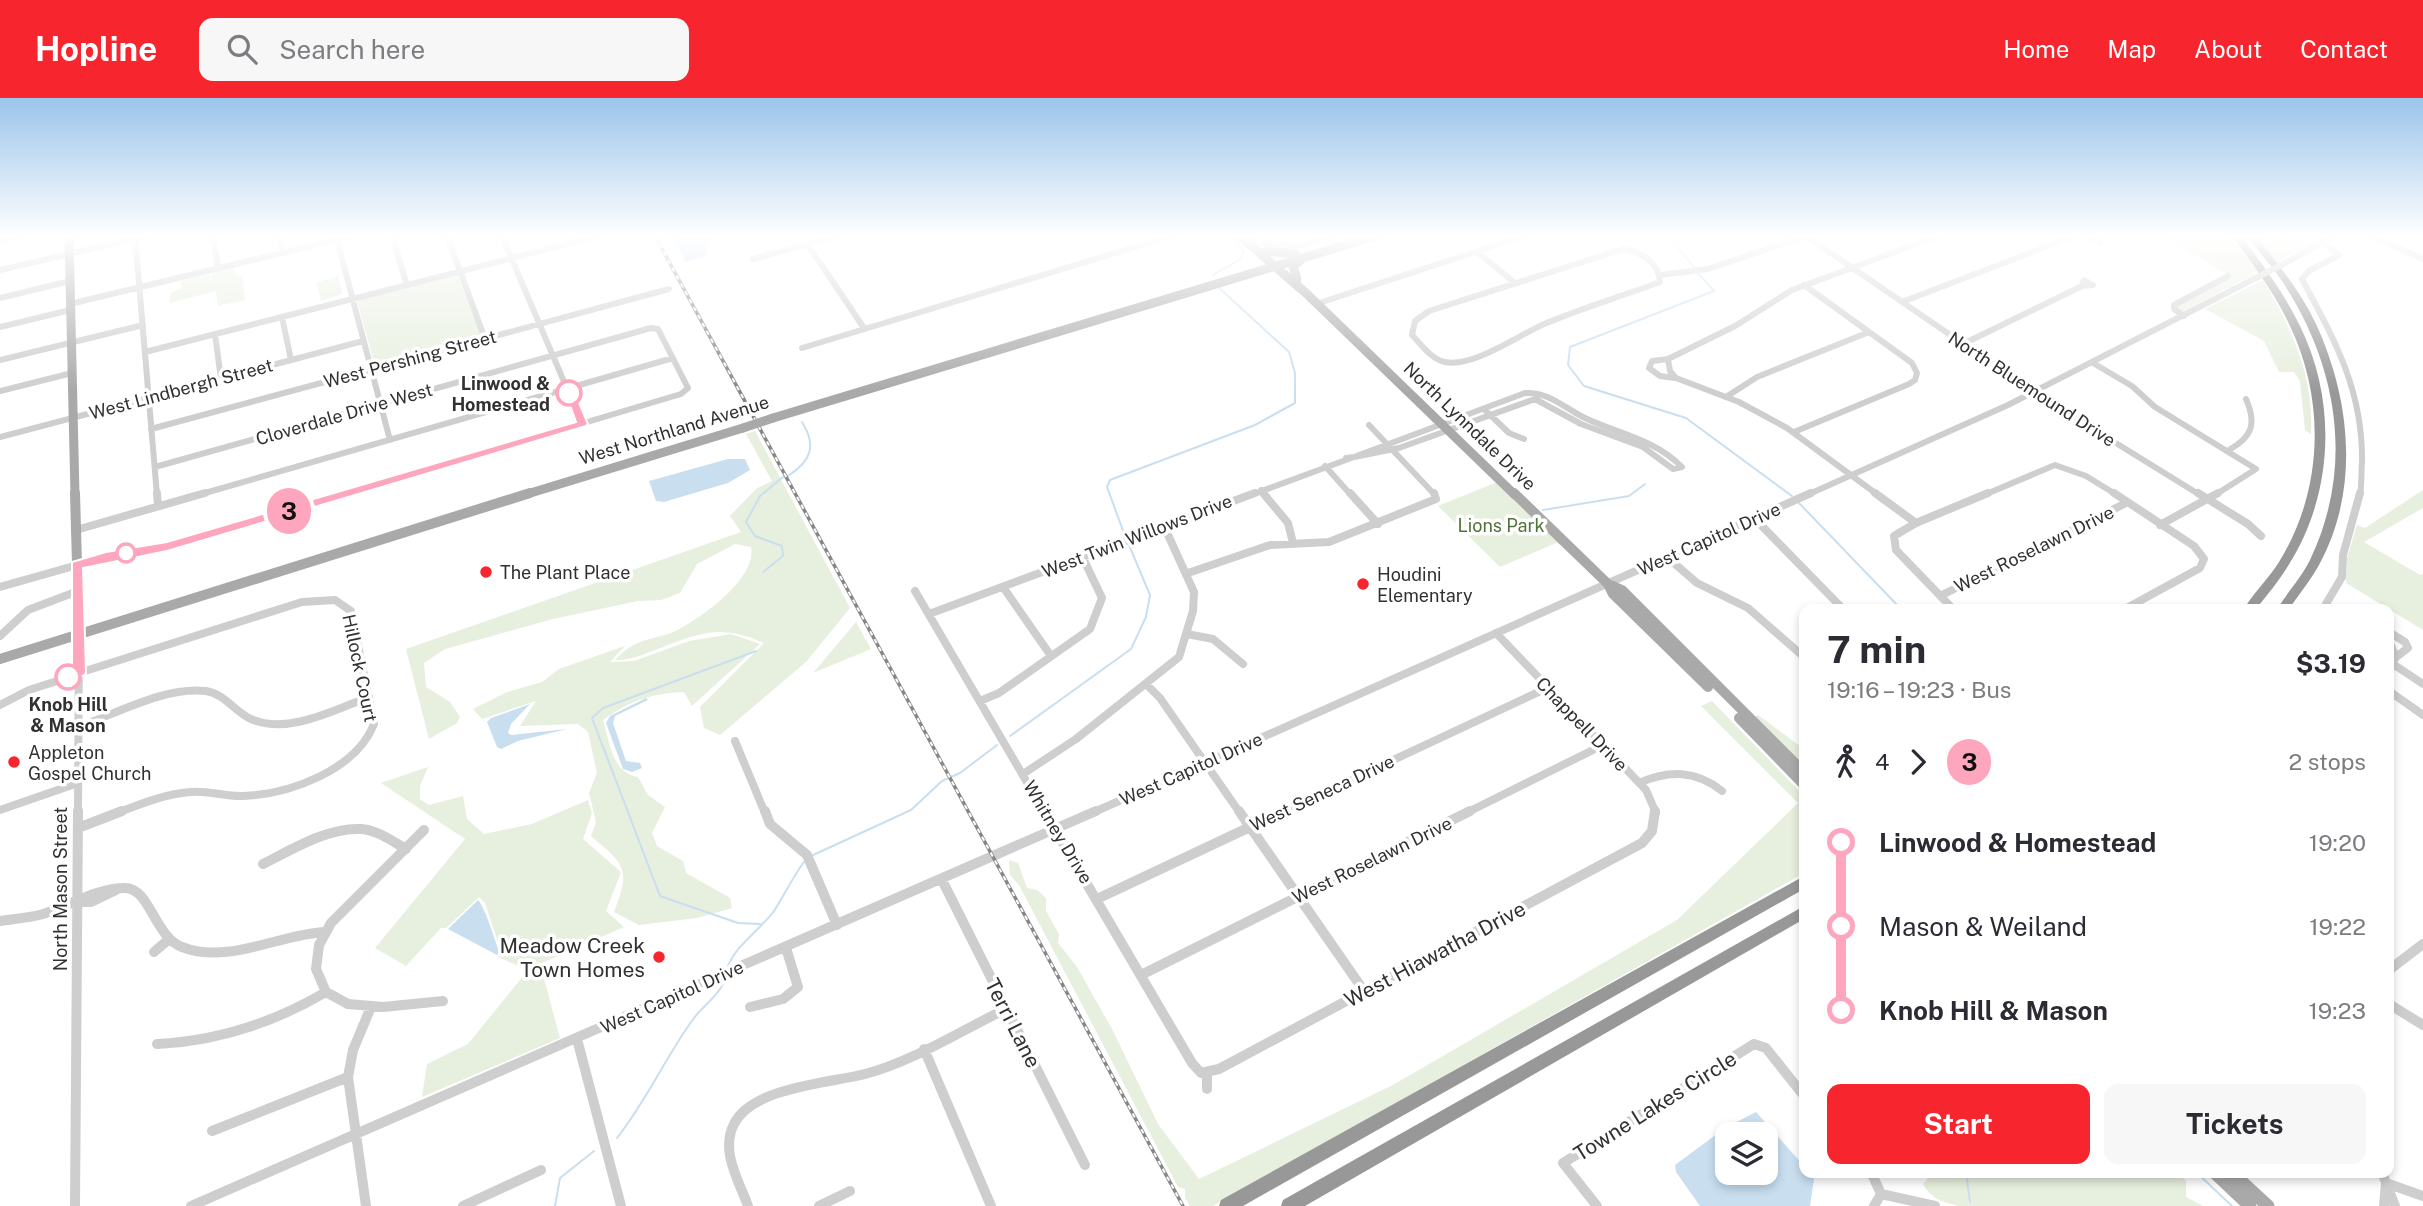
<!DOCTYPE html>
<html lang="en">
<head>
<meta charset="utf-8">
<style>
  :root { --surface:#fff; --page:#f7f7f7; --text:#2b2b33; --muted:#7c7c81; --accent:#f6252e }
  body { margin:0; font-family:"Public Sans",sans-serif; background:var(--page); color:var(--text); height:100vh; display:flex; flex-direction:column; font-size:26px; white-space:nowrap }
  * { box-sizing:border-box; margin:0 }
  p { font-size:23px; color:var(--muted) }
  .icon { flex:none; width:38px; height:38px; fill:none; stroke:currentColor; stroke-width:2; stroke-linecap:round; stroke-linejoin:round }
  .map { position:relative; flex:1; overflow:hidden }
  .side { position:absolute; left:1799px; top:506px; width:595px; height:574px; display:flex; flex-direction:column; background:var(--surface); border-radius:14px; box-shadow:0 4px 10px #0003 }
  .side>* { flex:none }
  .badge { padding:0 14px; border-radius:23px; font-size:24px; line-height:46px }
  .buttons { position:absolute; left:1715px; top:1024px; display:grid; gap:14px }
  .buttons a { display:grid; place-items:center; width:63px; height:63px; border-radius:14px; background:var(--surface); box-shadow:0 4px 10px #0003; font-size:35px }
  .map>.badge { position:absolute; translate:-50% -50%; box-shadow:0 0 0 4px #fff }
  .legs { display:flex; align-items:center; gap:10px; height:77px; padding:0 28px; font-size:23px }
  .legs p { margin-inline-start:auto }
  .headline { display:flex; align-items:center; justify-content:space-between; height:119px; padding:0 28px }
  h1 { font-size:38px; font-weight:700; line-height:52px }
  .action { display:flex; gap:14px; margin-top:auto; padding:14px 28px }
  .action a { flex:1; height:80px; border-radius:14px; background:var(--accent); color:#fff; font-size:28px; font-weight:700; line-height:80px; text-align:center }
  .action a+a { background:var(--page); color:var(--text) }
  ul { padding:0 28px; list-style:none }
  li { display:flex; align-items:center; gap:24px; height:84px; font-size:26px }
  li i { display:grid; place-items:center; width:10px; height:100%; margin:0 9px; background:currentColor }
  li i::after { content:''; width:18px; height:18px; margin:-9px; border:5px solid; border-radius:50%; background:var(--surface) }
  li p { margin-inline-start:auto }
  li:first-child i { background:linear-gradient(#0000 50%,currentColor 0) }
  li:last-child i { background:linear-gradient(currentColor 50%,#0000 0) }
  header { display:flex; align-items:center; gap:42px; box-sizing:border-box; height:98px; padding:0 35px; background:var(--accent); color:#fff }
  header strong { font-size:33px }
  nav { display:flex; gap:38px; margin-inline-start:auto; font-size:24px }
  .search { width:490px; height:63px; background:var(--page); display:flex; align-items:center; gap:18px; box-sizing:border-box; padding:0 24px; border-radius:14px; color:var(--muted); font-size:26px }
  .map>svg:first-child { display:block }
</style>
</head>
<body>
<header>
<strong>Hopline</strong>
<div class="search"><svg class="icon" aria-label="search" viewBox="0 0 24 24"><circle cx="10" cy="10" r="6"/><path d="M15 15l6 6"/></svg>Search here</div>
<nav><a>Home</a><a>Map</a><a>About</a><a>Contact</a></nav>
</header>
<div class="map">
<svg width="2423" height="1108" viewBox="0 0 2423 1108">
  <rect width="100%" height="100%" fill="#fff"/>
  <path fill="#e7efde" d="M 2162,139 L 2229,139 L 2258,174 L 2182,214 L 2176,210 L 2178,207 L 2231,178 Z
    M 2256,139 L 2327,139 L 2277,164 Z
    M 235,170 L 236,178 L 242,177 L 245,202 L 218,208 L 216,193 L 169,205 L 171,195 L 181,190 L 181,183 L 210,176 L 211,185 L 212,175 Z
    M 457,176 L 482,239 L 375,268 L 357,202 Z
    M 338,178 L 342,196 L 321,203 L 316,185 Z
    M 2263,182 C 2292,231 2314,278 2311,336 L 2305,332 L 2300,283 L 2294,274 L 2279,274 L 2264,243 L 2205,211 Z
    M 755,333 L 850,510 L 806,564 L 720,637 L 704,630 L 700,609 L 764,545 C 727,528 706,532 668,547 C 649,554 635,562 615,562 C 640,535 656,545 683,529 C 706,516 757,479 751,449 L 735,446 L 697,466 L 680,495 L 661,502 L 638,503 L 553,521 L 445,551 L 424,565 L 426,589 L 450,604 L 460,619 L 457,625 L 429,641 L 406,551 L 741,434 L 730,418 L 757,390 L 772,383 L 746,336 Z
    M 1500,383 L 1571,451 L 1556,445 L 1500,469 L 1438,408 Z
    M 2423,392 L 2423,410 L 2364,444 L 2420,477 L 2423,476 L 2423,532 L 2346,485 L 2347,460 L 2357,427 L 2365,430 Z
    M 856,524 L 871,551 L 813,575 Z
    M 731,536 L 760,546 L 692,608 L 684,594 C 653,595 629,603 603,622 C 610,645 612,675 638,679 L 648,697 L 665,709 L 652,735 L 657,748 L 683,763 L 686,775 L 730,800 L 732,810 L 697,820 L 639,827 L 614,814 C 631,770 625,767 591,738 L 596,724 L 589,695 L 597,675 L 588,634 L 578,626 L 520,628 L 536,603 L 482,621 L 473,611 L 507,594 L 542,584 L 559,571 L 625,548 L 610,564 L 634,563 L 689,543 Z
    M 1712,603 L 1804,698 L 1804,775 L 1213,1108 L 1190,1108 L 1185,1100 L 1185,1091 L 1178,1089 L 1019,787 L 1010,777 L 1009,762 L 1018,765 L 1027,790 L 1037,792 L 1046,800 L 1046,813 L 1059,836 L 1058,845 L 1077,869 L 1112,931 L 1158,1026 L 1199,1081 L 1393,987 L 1677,822 L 1798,705 L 1701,608 Z
    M 1758,617 L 1804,651 L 1804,669 L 1753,619 Z
    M 428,669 L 420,688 L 420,701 L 429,707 L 463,698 L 467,721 L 484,736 L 532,726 L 588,702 L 592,715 L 583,741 L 621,774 L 606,813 L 624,829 L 540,866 L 560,940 L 422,999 L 427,966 L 468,946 L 528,872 L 498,859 L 501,853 L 485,805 L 479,799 L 446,830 L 441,830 L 406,868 L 375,850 L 465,741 L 381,685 Z
    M 1932,1075 L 2178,1075 L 2186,1083 L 2186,1099 L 2203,1108 L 1959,1108 C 1943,1104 1931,1101 1923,1086 Z"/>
  <path fill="#c9dff0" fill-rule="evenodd" d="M 673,139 L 673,138 L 716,139 L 710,143 L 705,159 L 685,164 Z
    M 728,361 L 745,361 L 750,372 L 728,385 L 664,404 L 656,403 L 649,383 Z
    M 646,600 L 648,602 L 615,618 L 613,625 L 626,663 L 640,665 L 642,670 L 632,674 L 623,671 L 606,625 L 610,618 Z
    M 530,606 L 511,626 L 508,635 L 511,637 L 567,631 L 518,643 L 501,651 L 497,649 L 487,624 L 491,620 Z
    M 478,802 C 485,809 495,842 499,854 L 497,857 L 448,831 Z
    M 1756,1014 L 1804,1068 L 1804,1074 L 1809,1075 L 1814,1081 L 1810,1108 L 1700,1108 L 1676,1074 L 1675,1067 L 1725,1030 ZM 1727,1036 L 1766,1036 L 1766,1074 L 1727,1074 Z"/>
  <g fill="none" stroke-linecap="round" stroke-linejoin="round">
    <path stroke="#c9dff0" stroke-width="2" d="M 1668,138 L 1694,169
      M 1697,174 L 1714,193 L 1570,249 L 1568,267 L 1584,288 L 1686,320 L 1792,398
      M 1213,177 L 1241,161 L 1244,153 L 1229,138
      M 788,378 C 811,363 817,348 802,324
      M 1799,405 L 1901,511
      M 1543,412 L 1629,398 L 1645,386
      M 1125,438 L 1107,389 L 1110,382 L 1255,327 L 1295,305 L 1295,275 L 1289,254 L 1219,190
      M 763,474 L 783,458 L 782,448 L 755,438 L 746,424 L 760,398 L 783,379
      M 756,553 L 603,610 L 592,620 L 660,798 L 738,825 L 760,826
      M 1010,638 L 1131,551 L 1146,519 L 1150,497 L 1129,447
      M 811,758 L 911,712 L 942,683 L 960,675 L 997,647
      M 728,868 C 737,846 760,832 774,813 C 781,803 800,766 806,762
      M 617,1040 C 647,1002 666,958 694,920 C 704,907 724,893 726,877
      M 1966,1074 L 1970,1104
      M 2196,1074 L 2232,1108
      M 555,1108 L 560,1080 L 594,1053"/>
    <path stroke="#cecece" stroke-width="6" d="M 135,138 L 157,397
      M 213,138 L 218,170
      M 279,138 L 283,155
      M 336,138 L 390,342
      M 392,138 L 407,187
      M 447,138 L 485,241
      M 502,138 L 582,326
      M 1806,138 L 2035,295 L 2200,397
      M 2087,138 L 2100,145
      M 2372,138 L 2423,161
      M 0,143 L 21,138
      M 1256,144 L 1299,148 L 1332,138
      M 2323,144 L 2339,157 L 2309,173 L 2302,181 C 2335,243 2363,292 2362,364 C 2361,375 2362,386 2360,397
      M 808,147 L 864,230
      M 1623,151 C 1641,154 1659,164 1660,184 C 1622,198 1582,210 1544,226 C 1519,237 1473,270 1445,264 C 1431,261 1421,246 1412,237 L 1415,223 L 1429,213 Z
      M 1477,154 L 1515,185
      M 753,161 L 838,138
      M 2285,165 L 2334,138
      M 0,172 L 146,138
      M 1660,177 L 1708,171 L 1806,138
      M 2084,182 L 2093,187 L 2082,188 Z
      M 0,200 L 70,183
      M 1902,204 L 2074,138
      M 70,206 L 352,138
      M 1316,206 L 1524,138
      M 2184,218 L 2174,211 L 2174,207 L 2228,178
      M 282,219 L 291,262
      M 0,229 L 70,212
      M 215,236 L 221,281
      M 1963,246 L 2082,188
      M 802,250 L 1171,138
      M 145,254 L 598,138
      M 1668,261 L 1670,273 L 1676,280 L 1739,304 L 1787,330 L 1878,397
      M 1668,261 L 1735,228 L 1792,192 L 1938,138
      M 1668,261 L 1652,263 L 1649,270 L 1660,278 L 1675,280
      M 0,262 L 143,227
      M 2093,265 L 2132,288 L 2155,309 L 2256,371 L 2215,397
      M 0,293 L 72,275
      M 1525,295 C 1550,294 1564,310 1585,320 C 1619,336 1654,341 1682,369 L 1673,371 L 1643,349 L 1581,326 L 1535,301 L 1399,350 L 1354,359 Z
      M 1726,299 L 1757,279 L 1869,234
      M 1485,312 L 1509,335 L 1524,341
      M 1369,327 L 1435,397
      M 151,331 L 669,191
      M 1794,334 L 1909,286 L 1915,282 L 1917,275 L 1912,265 L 1804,187
      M 0,339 L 363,243
      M 2229,352 C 2252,339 2257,326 2246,301
      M 1346,360 L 1354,359
      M 1325,368 L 1351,397
      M 155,369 L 651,230 L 658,231 L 688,290 L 681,296 L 343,397
      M 1261,392 L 1265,397
      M 198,397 L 673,260
      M 1251,397 L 1354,359
      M 1807,397 L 2008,307 L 2250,183
      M 1984,397 L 2055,367 L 2086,378 L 2117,397"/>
    <path stroke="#cecece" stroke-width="8" d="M 157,395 L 158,408
      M 1263,395 L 1288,425 L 1293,445
      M 1350,395 L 1378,426
      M 1875,395 L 1916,425
      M 2114,395 L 2194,448 L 2204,461 L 2200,470 L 2125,511
      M 2198,395 L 2248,426 L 2261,438
      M 1754,420 L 1843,511
      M 2160,427 L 2218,395
      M 76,432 L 205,395
      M 1667,459 L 1697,485 L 1748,510 L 1804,559
      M 1188,475 L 1270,447 L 1329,444 L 1436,401 L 1434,395
      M 0,489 L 106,459 L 178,446 L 349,395
      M 1003,489 L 1051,558
      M 915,493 L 1045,715
      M 1942,497 L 2126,405
      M 1953,511 L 1896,452 L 1894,438 L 1916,425 L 1988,395
      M 2323,511 L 2342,479 L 2343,457 L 2360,395
      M 2343,511 L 2353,511
      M 929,516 L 1255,395
      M 2389,534 L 2405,544 L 2408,550 L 2396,559 L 2389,573
      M 1496,535 L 1646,692 L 1656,715
      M 1187,536 L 1213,541 L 1243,566
      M 0,538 L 28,512 L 78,493
      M 2389,543 L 2396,559
      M 2393,566 L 2423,586
      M 79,575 L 302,504 L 335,502 L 351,513 L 374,626 C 356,672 290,696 244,698 C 225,699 208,692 190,694 C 165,696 140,706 117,715
      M 1147,587 L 1160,600 L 1240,715
      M 2389,593 L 2423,617
      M 980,603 L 999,595 L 1090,531 L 1102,500 L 1082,458
      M 0,607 L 29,592 L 79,576
      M 78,629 C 116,616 165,588 206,593 C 225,596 235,614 251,621 C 288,637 334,612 369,599
      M 735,643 L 765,715
      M 1023,676 L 1076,641 L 1179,559 L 1193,513 L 1194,494 L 1164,428
      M 1639,685 C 1669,672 1696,672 1722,693
      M 0,712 L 78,685
      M 78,715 L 79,537
      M 1092,715 L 1811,395
      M 1280,715 L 1547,590
      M 1466,715 L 1603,647"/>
    <path stroke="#cecece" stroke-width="10" d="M 765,713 L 770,726 L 807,757 L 837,827
      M 1044,713 L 1192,965 L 1201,975 L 1219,971 L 1642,745 L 1652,733 L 1655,713
      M 1239,713 L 1364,893
      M 78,730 L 122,713
      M 424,732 L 331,825 L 319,847 L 316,871 L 326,894 L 348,906 L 383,909 L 443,903
      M 263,766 C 291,752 328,729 361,731 C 377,732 392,743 406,751
      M 942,782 L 1085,1067
      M 1097,801 L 1284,713
      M 81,804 L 91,804 L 116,792
      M 0,823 C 14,821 29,820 43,816 C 69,808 96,790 125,790 C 150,790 154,838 182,849 C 227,867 280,836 325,834
      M 154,854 L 168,842
      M 2389,872 L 2423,846
      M 1141,877 L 1470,713
      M 2389,906 L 2423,927
      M 750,909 L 783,901 L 798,889 L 786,850
      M 577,941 L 621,1108
      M 157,946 C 219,943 273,925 326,894
      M 924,951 L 991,1108
      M 1207,975 L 1207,991
      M 212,1033 L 348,979
      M 1871,1074 L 1881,1096
      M 2382,1074 L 2395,1108
      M 2386,1085 L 2423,1098
      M 1881,1096 L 1935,1108
      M 75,1108 L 78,713
      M 191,1108 L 1096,713
      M 366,1108 L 348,979 L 353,952 L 371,909
      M 463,1108 L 541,1072
      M 748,1108 C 739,1083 720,1053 734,1026 C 752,989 830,985 865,976 C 912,964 962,932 1006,911
      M 819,1108 L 850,1093
      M 1597,1108 L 1563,1065 L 1754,946 L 1766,950 L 1804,998
      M 1874,1108 L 1881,1096
      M 2384,1108 L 2386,1085"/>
    <path stroke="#a9a9a9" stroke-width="9" d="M 69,138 L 75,397
      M 1240,138 L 1307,196 L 1515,397
      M 1266,153 L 1296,156
      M 1297,181 L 1293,168 L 1301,162
      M 773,320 L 1375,138
      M 524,397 L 743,330"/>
    <path stroke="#a9a9a9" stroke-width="10" d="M 75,395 L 79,537
      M 1514,395 L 1608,486 L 1622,492 L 1804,674
      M 1608,486 L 1613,496 L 1708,589
      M 0,561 L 530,395
      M 1739,620 L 1804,687"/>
    <path stroke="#a9a9a9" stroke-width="13" d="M 2214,1074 L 2250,1108
      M 2231,1074 L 2268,1108"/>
    <path fill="#989898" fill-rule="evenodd" d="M 2232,138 L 2241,138 C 2263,167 2284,195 2300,228 C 2337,303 2334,396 2288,468 C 2279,483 2267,497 2256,511 L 2244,511 C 2254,494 2269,480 2279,464 C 2323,393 2326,303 2290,228 C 2275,195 2253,167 2232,138 Z
      M 2247,138 L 2256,138 C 2278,166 2301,194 2316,226 C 2351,302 2360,392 2319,467 C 2311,482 2299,496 2289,511 L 2277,511 C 2287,495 2301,480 2310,462 C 2355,368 2338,266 2280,180 C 2270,166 2258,153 2247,138 Z
      M 1804,778 L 1804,791 L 1243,1108 L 1219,1108 L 1221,1102 Z
      M 1804,808 L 1804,821 L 1305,1108 L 1281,1108 L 1283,1102 Z"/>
    <defs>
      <path id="rail" d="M 655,138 L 1183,1108"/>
    </defs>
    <use href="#rail" stroke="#868686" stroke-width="3.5"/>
    <use href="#rail" stroke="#fff" stroke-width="2" stroke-dasharray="4.5" stroke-linecap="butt"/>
    <path stroke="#cecece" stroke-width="6" d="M 2250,183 L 2285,165"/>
    <path stroke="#a9a9a9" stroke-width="9" d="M 743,330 L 773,320"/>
  </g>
  <linearGradient id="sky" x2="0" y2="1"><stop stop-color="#9bc5eb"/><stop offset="0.47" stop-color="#fff"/><stop offset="1" stop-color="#fff" stop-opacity="0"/></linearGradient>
  <rect width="2423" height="294" fill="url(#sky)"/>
  <path fill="#fea6bd" stroke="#fff" stroke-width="2" d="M 565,293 L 575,295 L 588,326 L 586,328 L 167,453 L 83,470 L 86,576 L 73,583 L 63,583 L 63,576 L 72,573 L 72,464 L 106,454 L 167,444 L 576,324 Z"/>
  <g fill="#fff" stroke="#fea6bd" stroke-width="3.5">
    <circle cx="569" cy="295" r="12"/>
    <circle cx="126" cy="455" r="9"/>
    <circle cx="68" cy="579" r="12"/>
  </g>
  <g fill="#f6252e" stroke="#fff" stroke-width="2.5">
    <circle cx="486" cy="474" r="7"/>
    <circle cx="1363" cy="486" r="7"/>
    <circle cx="14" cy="664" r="7"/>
    <circle cx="659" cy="859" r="7"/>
  </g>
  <g text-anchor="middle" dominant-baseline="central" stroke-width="7" stroke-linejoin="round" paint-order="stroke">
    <g font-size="18" fill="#313131" stroke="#fff">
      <text transform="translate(410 261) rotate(-15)">West Pershing Street</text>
      <text transform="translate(181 291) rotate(-15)">West Lindbergh Street</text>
      <text transform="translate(2032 291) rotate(33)">North Bluemound Drive</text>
      <text transform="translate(344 316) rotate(-16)">Cloverdale Drive West</text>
      <text transform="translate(1470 328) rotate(44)">North Lynndale Drive</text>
      <text transform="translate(674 332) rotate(-17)">West Northland Avenue</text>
      <text transform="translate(1137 438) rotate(-21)">West Twin Willows Drive</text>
      <text transform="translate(1709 441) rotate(-24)">West Capitol Drive</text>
      <text transform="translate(2034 451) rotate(-26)">West Roselawn Drive</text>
      <text transform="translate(360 570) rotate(78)">Hillock Court</text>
      <text transform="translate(1582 626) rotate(46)">Chappell Drive</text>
      <text transform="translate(1191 671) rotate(-24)">West Capitol Drive</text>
      <text transform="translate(1322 695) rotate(-25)">West Seneca Drive</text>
      <text transform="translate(1058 734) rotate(59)">Whitney Drive</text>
      <text transform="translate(1372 762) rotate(-26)">West Roselawn Drive</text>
      <text transform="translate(60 791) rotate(-90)">North Mason Street</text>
      <text transform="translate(672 899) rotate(-24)">West Capitol Drive</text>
    </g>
    <g font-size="18" font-weight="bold" fill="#313131" stroke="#fff" text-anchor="end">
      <text x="550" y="285">Linwood &amp;<tspan x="550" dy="21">Homestead</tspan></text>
      <text x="68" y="606" text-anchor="middle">Knob Hill<tspan x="68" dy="21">&amp; Mason</tspan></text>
    </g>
    <g font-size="18" fill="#527239" stroke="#fff">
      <text x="1501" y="427">Lions Park</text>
    </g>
    <g font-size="18" fill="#313131" stroke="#fff" text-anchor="start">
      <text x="500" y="474">The Plant Place</text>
      <text x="1377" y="476">Houdini<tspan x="1377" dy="21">Elementary</tspan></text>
      <text x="28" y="654">Appleton<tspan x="28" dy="21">Gospel Church</tspan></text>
    </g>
    <g font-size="21" fill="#313131" stroke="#fff" text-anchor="end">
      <text x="645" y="847">Meadow Creek<tspan x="645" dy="24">Town Homes</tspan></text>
    </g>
    <g font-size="21" fill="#313131" stroke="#fff">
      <text transform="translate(1435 856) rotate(-28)">West Hiawatha Drive</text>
      <text transform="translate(1013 925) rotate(63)">Terri Lane</text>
      <text transform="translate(1655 1008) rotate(-32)">Towne Lakes Circle</text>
    </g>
  </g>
</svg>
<div class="buttons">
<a><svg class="icon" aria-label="layers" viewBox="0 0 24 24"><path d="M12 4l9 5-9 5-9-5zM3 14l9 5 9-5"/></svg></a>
</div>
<b class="badge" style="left:289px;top:413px;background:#fea6bd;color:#111">3</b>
<section class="side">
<div class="headline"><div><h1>7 min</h1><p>19:16 – 19:23 · Bus</p></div><b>$3.19</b></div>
<div class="legs"><svg class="icon" aria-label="walk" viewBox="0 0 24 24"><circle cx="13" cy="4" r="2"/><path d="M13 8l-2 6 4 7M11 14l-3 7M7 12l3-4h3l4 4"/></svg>4<svg class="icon" aria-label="forward" viewBox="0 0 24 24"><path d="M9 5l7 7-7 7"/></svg><b class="badge" style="background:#fea6bd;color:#111">3</b><p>2 stops</p></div>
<ul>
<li><i style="color:#fea6bd"></i><b>Linwood &amp; Homestead</b><p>19:20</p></li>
<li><i style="color:#fea6bd"></i><span>Mason &amp; Weiland</span><p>19:22</p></li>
<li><i style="color:#fea6bd"></i><b>Knob Hill &amp; Mason</b><p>19:23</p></li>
</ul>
<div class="action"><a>Start</a><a>Tickets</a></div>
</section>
</div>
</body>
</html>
